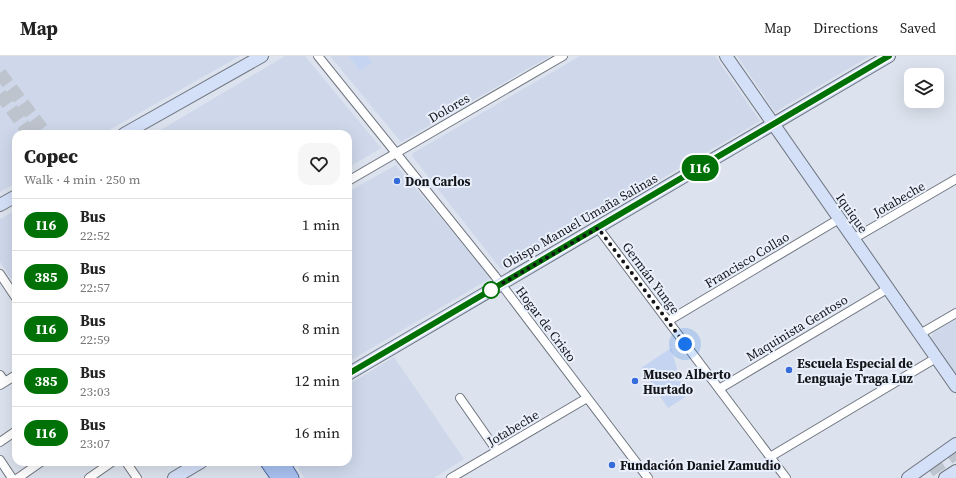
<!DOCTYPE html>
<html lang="en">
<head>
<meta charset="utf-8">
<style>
  :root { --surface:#fff; --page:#f6f6f6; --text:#222; --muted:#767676; --line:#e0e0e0 }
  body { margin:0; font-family:"Source Serif 4",serif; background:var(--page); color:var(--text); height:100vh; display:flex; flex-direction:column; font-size:15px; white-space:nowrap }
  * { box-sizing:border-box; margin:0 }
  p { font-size:13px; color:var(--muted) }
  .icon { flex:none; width:22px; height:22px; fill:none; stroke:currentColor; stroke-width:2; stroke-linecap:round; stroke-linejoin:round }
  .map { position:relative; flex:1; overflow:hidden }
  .drawer { position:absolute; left:12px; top:74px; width:340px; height:336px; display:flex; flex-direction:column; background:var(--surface); border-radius:12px; box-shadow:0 4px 16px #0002 }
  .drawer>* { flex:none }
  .badge { padding:0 8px; border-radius:13px; font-size:14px; line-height:26px }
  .controls { position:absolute; left:904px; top:12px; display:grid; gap:8px }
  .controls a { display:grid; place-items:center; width:40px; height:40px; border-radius:8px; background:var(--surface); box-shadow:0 4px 16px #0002; font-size:20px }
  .you { position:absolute; width:20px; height:20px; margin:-10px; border:3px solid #fff; border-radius:50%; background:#1a73e8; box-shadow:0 0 0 6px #1a73e833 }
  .map>.badge { position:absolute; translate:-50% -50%; box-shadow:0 0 0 2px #fff }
  .round { display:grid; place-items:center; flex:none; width:42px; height:42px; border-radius:12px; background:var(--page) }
  .headline { display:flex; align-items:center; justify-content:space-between; height:68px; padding:0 12px }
  h1 { font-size:19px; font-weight:800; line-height:30px }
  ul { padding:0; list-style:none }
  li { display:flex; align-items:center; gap:12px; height:52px; padding:0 12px; border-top:1px solid var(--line) }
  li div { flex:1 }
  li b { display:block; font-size:15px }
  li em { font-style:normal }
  li .badge { min-width:44px; font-weight:700; text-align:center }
  header { display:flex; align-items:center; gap:24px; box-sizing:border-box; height:56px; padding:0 20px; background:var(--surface); border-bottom:1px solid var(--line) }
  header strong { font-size:19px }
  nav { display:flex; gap:22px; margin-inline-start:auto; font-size:14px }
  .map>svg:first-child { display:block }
</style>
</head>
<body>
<header>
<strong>Map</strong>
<nav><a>Map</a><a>Directions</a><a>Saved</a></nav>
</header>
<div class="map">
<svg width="956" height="422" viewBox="0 0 956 422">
  <rect width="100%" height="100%" fill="#dce3ee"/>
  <path fill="#ced8ea" d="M 0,0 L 240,0 L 102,78 L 16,78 L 16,127 L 0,136 Z
    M 285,0 L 305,0 L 381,92 L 348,112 L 348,78 L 154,78 Z
    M 330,0 L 550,0 L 401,86 Z
    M 580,0 L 715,0 L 760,65 L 506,214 L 500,212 L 412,100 L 413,97 Z
    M 737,0 L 870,0 L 775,56 Z
    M 396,109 L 491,222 L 348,306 L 348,136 Z
    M 16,154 L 16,230 L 0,206 L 0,163 Z
    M 956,263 L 956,320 L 931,284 L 933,276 Z
    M 394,301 L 464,403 L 434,422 L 304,422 L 295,406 L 348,406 L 348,329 Z"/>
  <path fill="#c4d4f1" d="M 349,0 L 367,0 L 372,7 L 360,15 Z
    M 671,292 L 685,341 L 668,352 L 641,312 Z"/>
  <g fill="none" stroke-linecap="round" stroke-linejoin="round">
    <path stroke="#bec4ce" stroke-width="13" stroke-dasharray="13 6" stroke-linecap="butt" d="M 0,17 L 46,78
      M 0,38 L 30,78"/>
    <path stroke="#bec4ce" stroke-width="15" stroke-dasharray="15 8" stroke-linecap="butt" d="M 929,414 L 956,396"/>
    <defs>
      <path id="street" d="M 318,0 L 495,220 L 648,422
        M 348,125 L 563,0
        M 598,172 L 786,422
        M 853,183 L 956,123
        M 0,218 L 16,242
        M 668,265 L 839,163
        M 920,278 L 956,257
        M 0,319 L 5,326
        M 0,329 L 16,319
        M 719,333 L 887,233
        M 460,342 L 497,395
        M 0,386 L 16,375
        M 770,401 L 936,302
        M 0,404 L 12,422
        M 126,406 L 137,422
        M 18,422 L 41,406
        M 89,422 L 112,406
        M 451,422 L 587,342"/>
      <path id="secondary" d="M 726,0 L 956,330
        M 124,78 L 262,0
        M 0,149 L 16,140
        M 348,318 L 889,0
        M 174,422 L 201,406
        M 908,422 L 956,388
        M 945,422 L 956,415"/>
      <path id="primary" d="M 267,406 L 278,422
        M 282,406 L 292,422"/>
    </defs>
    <use href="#street" stroke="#6e747e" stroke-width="10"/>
    <use href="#secondary" stroke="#6e747e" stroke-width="14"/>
    <use href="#primary" stroke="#4e6a9f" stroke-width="15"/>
    <use href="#street" stroke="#fff" stroke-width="8"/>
    <use href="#secondary" stroke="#d4e0f8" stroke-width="12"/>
    <use href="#primary" stroke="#a9c1f1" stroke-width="13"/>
  </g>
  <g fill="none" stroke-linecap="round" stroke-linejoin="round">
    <defs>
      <path id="line" d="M 348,318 L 889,0"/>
    </defs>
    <use href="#line" stroke="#fff" stroke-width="9"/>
    <use href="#line" stroke="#007106" stroke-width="6"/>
    <path stroke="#121418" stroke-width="4" stroke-dasharray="0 7.2" d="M 491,234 L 598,172 L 685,288"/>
  </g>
  <g fill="#366bda" stroke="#e9f0fc" stroke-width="1.5">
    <circle cx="397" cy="125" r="4"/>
    <circle cx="789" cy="314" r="4"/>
    <circle cx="635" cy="325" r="4"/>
    <circle cx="612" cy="409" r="4"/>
  </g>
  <circle fill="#fff" stroke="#007106" stroke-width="2" cx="491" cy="234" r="8"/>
  <g text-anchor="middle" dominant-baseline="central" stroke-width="4" stroke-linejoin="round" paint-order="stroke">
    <g font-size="13" fill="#121418" stroke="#e9f0fc">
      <text transform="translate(449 52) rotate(-30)">Dolores</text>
      <text transform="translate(899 143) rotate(-30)">Jotabeche</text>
      <text transform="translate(852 157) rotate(55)">Iquique</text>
      <text transform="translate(580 165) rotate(-30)">Obispo Manuel Umaña Salinas</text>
      <text transform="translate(747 204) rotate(-31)">Francisco Collao</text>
      <text transform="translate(651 222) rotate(53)">Germán Yunge</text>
      <text transform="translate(546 268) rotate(53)">Hogar de Cristo</text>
      <text transform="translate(797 272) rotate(-31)">Maquinista Gentoso</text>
      <text transform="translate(513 372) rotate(-31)">Jotabeche</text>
    </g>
    <g font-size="13" font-weight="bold" fill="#121418" stroke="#e9f0fc" text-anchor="start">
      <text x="405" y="125">Don Carlos</text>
      <text x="797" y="307">Escuela Especial de<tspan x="797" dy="15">Lenguaje Traga Luz</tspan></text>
      <text x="643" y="318">Museo Alberto<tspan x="643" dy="15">Hurtado</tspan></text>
      <text x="620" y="409">Fundación Daniel Zamudio</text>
    </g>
  </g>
</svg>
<div class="controls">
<a><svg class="icon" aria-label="layers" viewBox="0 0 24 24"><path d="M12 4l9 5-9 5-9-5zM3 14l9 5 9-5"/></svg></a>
</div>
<div class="you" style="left:685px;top:288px"></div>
<b class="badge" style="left:700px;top:112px;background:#007106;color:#fff">I16</b>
<section class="drawer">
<div class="headline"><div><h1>Copec</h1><p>Walk · 4 min · 250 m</p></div><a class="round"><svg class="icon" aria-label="heart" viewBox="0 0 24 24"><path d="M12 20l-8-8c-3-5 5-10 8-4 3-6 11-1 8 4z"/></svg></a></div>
<ul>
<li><span class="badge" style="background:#007106;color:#fff">I16</span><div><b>Bus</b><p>22:52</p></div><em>1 min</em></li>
<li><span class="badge" style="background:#007106;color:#fff">385</span><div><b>Bus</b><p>22:57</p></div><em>6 min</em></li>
<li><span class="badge" style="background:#007106;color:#fff">I16</span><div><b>Bus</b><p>22:59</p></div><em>8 min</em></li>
<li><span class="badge" style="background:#007106;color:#fff">385</span><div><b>Bus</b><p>23:03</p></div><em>12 min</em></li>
<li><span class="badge" style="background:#007106;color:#fff">I16</span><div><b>Bus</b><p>23:07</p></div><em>16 min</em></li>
</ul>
</section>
</div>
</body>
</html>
